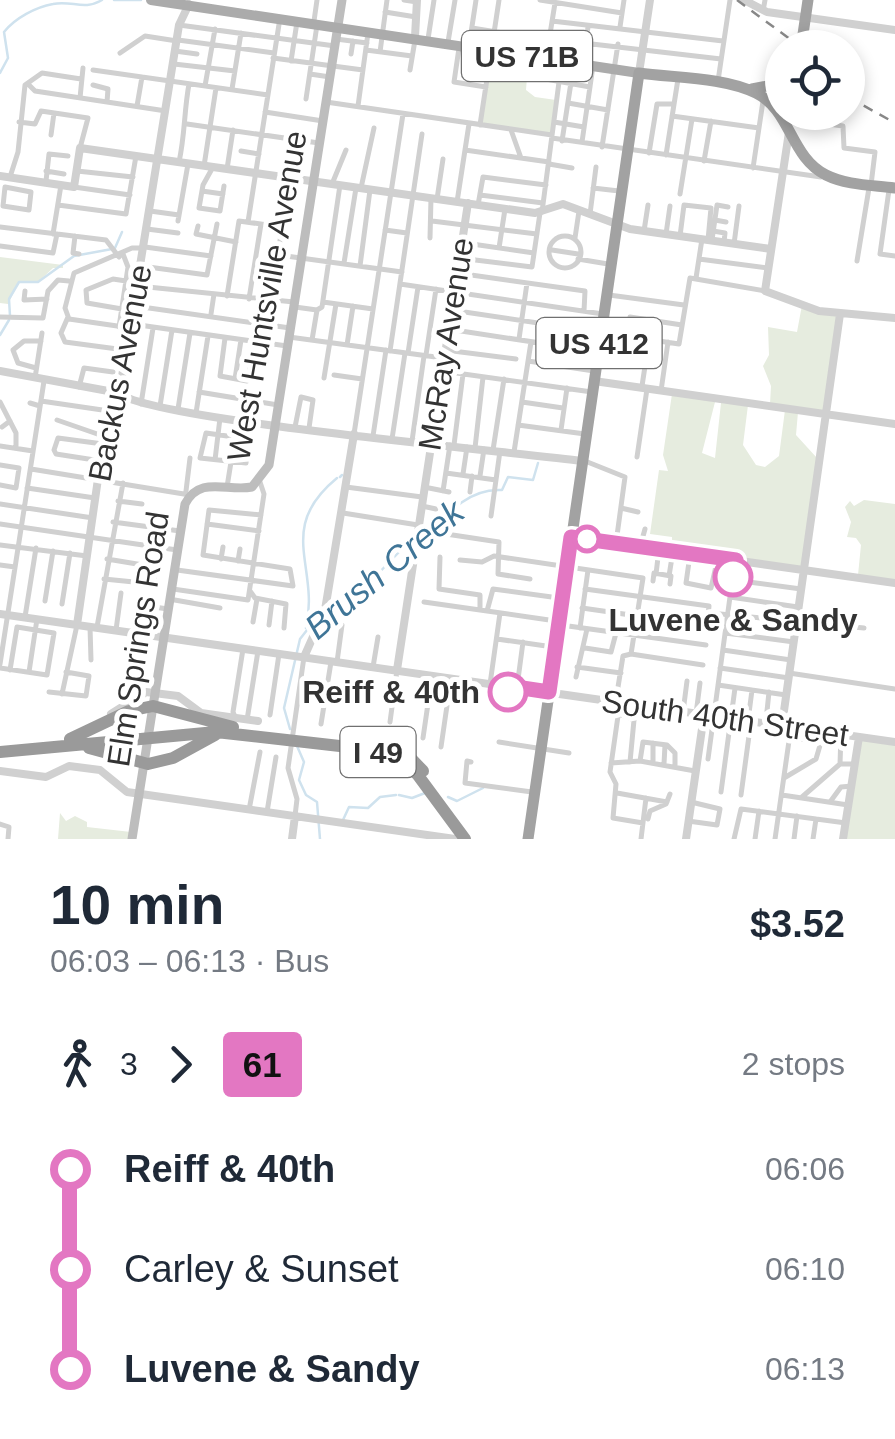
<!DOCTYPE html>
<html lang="en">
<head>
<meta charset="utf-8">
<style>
  :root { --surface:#fff; --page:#f2f2f3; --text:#1f2937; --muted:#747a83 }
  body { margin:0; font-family:Helvetica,sans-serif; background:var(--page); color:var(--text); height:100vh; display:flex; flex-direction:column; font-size:38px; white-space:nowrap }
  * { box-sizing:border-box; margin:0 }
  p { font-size:32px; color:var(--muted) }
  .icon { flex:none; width:55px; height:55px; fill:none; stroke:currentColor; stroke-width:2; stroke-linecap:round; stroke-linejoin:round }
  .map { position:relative; height:839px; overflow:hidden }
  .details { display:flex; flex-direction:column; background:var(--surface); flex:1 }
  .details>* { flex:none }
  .badge { padding:0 20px; border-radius:8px; font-size:35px; line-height:65px }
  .fabs { position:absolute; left:765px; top:30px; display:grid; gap:20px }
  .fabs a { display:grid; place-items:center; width:100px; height:100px; border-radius:50%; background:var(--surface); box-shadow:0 5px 15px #0003; font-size:50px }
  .map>.badge { position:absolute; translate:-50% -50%; box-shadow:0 0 0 5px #fff }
  .legs { display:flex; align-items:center; gap:15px; height:110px; padding:0 50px; font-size:32px }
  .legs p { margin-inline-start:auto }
  .head { display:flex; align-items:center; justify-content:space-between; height:170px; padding:0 50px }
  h1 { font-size:55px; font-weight:600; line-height:75px }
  ul { padding:0 50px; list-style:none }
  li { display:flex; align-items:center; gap:35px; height:100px; font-size:38px }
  li i { display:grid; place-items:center; width:15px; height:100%; margin:0 12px; background:currentColor }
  li i::after { content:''; width:25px; height:25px; margin:-12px; border:8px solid; border-radius:50%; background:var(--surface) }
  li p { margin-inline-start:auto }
  li:first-child i { background:linear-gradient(#0000 50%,currentColor 0) }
  li:last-child i { background:linear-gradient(currentColor 50%,#0000 0) }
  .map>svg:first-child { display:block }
</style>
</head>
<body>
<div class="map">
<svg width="895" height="839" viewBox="0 0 895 839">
  <rect width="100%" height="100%" fill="#fff"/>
  <path fill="#e6ecdf" d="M 489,69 L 527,77 L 526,90 L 535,97 L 556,100 L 552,135 L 480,125 Z
    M 0,257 L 63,265 L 63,268 L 53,268 L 38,282 L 19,282 L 8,304 L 0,303 Z
    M 802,305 L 839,315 L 825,412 L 770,404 L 771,386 L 763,366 L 769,355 L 768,327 L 797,332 Z
    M 672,394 L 715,402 L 702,453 L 715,458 L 721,403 L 748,405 L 743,445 L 756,465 L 765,467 L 779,456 L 785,410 L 798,412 L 796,435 L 817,458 L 801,567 L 672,549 L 672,537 L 650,534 L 659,470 L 668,471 L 663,455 Z
    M 864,500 L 895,504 L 895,581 L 858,575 L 861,545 L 856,538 L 847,537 L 851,522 L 845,507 L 850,501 L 854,506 Z
    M 860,737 L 895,742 L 895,839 L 843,839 Z
    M 60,813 L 66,821 L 75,816 L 87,822 L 87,827 L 131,832 L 130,839 L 58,839 Z"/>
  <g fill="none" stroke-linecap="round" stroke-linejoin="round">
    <path stroke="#cfe2ee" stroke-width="2.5" d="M 114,0 L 141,0
      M 0,73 L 8,58 L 4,32 C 15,18 36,7 53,4 C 72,0 84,11 102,0
      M 115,248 L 122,232
      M 10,316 L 9,299 L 19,282 L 38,282 L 74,256 L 112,249
      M 0,335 L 9,320
      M 340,477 L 342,475
      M 421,546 C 444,520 463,488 502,490 L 508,477 L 533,480 L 538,463
      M 306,628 C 320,566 275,529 337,478
      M 290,729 L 284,708 L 300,639 L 307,630 L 323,627 L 340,613 L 400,551 L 413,546
      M 297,746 L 304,762 L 299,780 L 306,795 L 317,802 L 320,839
      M 399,795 L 412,798 L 425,793
      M 448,797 L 457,801 L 483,788
      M 343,820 L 349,807 L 368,808 L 380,797 L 396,795"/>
    <path stroke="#d0d0d0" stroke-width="5" d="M 404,0 L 417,2
      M 540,0 L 622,13
      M 763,11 L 765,0
      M 385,12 L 416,17
      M 314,21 L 317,0
      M 552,21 L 723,41
      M 179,25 L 335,46
      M 620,27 L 624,0
      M 472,28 L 509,34 L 506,52
      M 336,39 L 367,43
      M 428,39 L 434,0
      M 549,39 L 721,59
      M 178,40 L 274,53
      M 448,42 L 455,0
      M 805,43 L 838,48
      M 469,46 L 476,0
      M 459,48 L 454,82 L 486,87
      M 366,50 L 412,56
      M 175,51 L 197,54
      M 380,52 L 387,0
      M 120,53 L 145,36 L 177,41
      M 351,54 L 353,41
      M 273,58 L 363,70
      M 546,59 L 555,3
      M 291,61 L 297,22
      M 174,64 L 235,71
      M 583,64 L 588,27
      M 490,69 L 590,87
      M 93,70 L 268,95
      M 410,70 L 415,40
      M 310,74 L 330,77
      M 718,81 L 730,0
      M 28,84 L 35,91 L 166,111
      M 93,85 L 108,89 L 107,102
      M 205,86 L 215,29
      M 232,89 L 241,33
      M 80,98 L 83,68
      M 306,99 L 317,25
      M 326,102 L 552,135
      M 568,103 L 608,110
      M 137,106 L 142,77
      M 358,106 L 368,33
      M 265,112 L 323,121
      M 672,116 L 759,128
      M 791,119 L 843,126 L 844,148 L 875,152 L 871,185
      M 19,122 L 35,124 L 41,111 L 88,118 L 80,148
      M 554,122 L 584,127
      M 187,124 L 319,143
      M 480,125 L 499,0
      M 511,130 L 521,158
      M 51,135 L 54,113
      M 552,138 L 821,177
      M 562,141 L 574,63
      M 582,142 L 593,66
      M 602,147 L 618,44
      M 465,150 L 549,162
      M 241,151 L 259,154
      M 649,153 L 657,104 L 674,104
      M 666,155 L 678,79
      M 704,161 L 711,121
      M 179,162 C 185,135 184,111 189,84
      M 549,164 L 572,168
      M 204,166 L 216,88
      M 213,167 L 203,185 L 199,208 L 220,211 L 224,186
      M 753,168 L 763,101
      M 227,169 L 233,130
      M 46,171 L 64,174
      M 77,171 L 133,177
      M 10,177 L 18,152 L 25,85 L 42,73 L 81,79
      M 46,181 L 49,154 L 68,156
      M 332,184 L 346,150
      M 5,187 L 31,192 L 29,210 L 3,206 Z
      M 74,187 L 130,195
      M 361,188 L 374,128
      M 593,188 L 619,191
      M 889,190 L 880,254 L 895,256
      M 202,191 L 223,194
      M 680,194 L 692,119
      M 480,195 L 543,203
      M 437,199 L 443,159
      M 457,202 L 469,124
      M 58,205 L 126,214 L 136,156
      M 478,205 L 483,177 L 546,185
      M 150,211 L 179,215
      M 542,212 L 559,82
      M 590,214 L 596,167
      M 715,220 L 726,222
      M 178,221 L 188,164
      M 432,221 L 537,234
      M 248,222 L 280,18
      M 198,226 L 196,234 L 236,242
      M 0,227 L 106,240 L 119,257
      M 147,229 L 178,233
      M 385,230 L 407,233
      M 644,231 L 648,205
      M 713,231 L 725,233 L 724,242
      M 53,234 L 61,185
      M 666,234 L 670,206
      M549 252a16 16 0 1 1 32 0a16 16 0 1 1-32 0Z
      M 75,236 L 73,253 L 79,254
      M 680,236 L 684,205 L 711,208 L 708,240
      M 430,238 L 431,198
      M 575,238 L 579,211
      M 712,240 L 717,205 L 728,207
      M 472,244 L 534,253
      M 734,244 L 739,206
      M 0,246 L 53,253 L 57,234
      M 145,247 L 211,256
      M 499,248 L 505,209
      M 552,250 L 578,254
      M 279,255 L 402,272
      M 459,258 L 532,267 L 540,213
      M 578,259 L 608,264
      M 699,259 L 768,268
      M 857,261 L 869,188
      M 344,263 L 356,188
      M 141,266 L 207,275 L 217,224
      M 360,266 L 370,190
      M 457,273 L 585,291 L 584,311
      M 696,278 L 702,239
      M 400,284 L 603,314
      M 138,286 L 294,302
      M 25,291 L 24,300 L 47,299
      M 609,295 L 684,305
      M 227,296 L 239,221 L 282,227 L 268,323
      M 249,299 L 261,224
      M 323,302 L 373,309
      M 135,306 L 290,328
      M 295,307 L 317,310
      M 122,309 L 87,303 L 86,290 L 113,279 L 126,281
      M 451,310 L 679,344 L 690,278 L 765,291
      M 211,314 L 214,294
      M 0,317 L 43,318 L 48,291 L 58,280 L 69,281
      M 68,317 L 61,333 L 65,342 L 125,350
      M 132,324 L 287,346
      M 119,327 L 128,267 L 123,254
      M 131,328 L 69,319 L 65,308 L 74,273 L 132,248 L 144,248
      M 448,329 L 573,348
      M 289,337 L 443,358
      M 628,337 L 630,317 L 682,325
      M 225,338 L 220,376 L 247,381 L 256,342
      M 519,339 L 527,283
      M 312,340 L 317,310 L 322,307 L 340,185
      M 347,345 L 353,306
      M 445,350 L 516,359
      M 390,351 L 422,134
      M 408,353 L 418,287
      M 426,355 L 436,289
      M 528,361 L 594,371
      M 571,367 L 576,329
      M 36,368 L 18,363 L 13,350 L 24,341 L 41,341
      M 442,371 L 592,392
      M 334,375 L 362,379
      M 35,378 L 42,333
      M 324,378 L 336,304
      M 235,379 L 241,340
      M 642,386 L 649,340
      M 79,387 L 84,368 L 113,372
      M 661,391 L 668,342
      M 199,392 L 278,405
      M 41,401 L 116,412
      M 0,402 L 16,433 L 16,448
      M 522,402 L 563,408
      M 30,403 L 40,406
      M 141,404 L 153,328
      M 160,406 L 172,330
      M 178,409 L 190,333
      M 196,413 L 208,336
      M 57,420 L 106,437
      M 518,425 L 585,434
      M 2,427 L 10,421
      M 295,427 L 301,397 L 313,400 L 309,428
      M 561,430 L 567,388
      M 206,433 L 248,439 L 246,463 L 200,458 Z
      M 354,434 L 403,114
      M 373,436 L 386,350
      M 392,439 L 405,353
      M 412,441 L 424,356
      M 454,445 L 463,374
      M 0,446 L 33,451
      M 475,448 L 483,377
      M 493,450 L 504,379
      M 514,452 L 531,342
      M 637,457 L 647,389
      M 215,460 L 220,418
      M 101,461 L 56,454 L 54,450 L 58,438 L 103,444
      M 585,461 L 625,477 L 616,543
      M 0,465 L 19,468 L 16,488 L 0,485
      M 31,469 L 190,495
      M 446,473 L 496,480
      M 463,474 L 467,447
      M 480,476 L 484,449
      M 227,487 L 235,437
      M 346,487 L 422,497
      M 424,487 L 449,492
      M 27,488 L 95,498
      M 186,491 L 190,458
      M 443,491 L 450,445
      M 470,492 L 472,476
      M 118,501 L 142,504
      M 0,504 L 93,518
      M 422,506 L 436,509
      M 621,508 L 638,512
      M 343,513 L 418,525
      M 491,516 L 500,451
      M 113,522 L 180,531
      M 0,524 L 177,550
      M 207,524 L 259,531
      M 446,534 L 499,542 L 498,574 L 530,579
      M 0,545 L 87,556
      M 640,547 L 645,529
      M 690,555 L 686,583 L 711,588 L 718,557
      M 440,557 L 439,589 L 480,595 L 480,610 L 556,621
      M 221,559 L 223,547
      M 460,560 L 482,562 L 494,556 L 643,578 L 631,654 L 623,656 L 614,712 L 634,720
      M 238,561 L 240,549
      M 0,565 L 15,567
      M 177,570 L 293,586 L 290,569 L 203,555 L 209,510 L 261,515
      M 656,574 L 659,549
      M 669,576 L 673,551
      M 104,579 L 154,584 L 155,567 L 107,559
      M 733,580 L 801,589
      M 653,581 L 654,573 L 671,576 L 670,584
      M 173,589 L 248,600 L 264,494 L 260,482
      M 250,591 L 255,598 L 286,604 L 284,628
      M 730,597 L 798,607
      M 169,599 L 220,608
      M 45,601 L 53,551
      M 424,602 L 480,610
      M 62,604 L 70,553
      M 582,608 L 707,626 L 709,606 L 585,589
      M 487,611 L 493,589 L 559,598
      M 710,613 L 864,628
      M 25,617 L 36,548
      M 253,622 L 257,599
      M 269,625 L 272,601
      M 561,625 L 706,645
      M 90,627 L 91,660
      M 97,627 L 123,483
      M 580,628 L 588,570
      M 116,630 L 121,593
      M 135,633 L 140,605 L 168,609
      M 725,633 L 794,642
      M 497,639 L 553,647
      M 585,648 L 611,652 L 616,633
      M 723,650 L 791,660
      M 631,654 L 703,665
      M 337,662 L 342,625
      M 0,664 L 44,381
      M 373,667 L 378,637
      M 577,667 L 621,673
      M 0,668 L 47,675 L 54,633 L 17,627 L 10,670
      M 720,668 L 789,678
      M 29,672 L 37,619
      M 789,673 L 895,689
      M 576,677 L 587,629
      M 490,684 L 500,613
      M 718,685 L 786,695
      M 517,687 L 523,642
      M 49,692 L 86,696 L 89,676 L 66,672
      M 62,694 L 77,625
      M 767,711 L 769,692
      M 683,712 L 687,681
      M 696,714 L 700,683
      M 270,715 L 279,654
      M 618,716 L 610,772 L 616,784 L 613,818 L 643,823
      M 236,719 L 233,712 L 243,649
      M 247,720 L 258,651
      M 748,721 L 752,690
      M 390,722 L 397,670
      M 321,724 L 331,662
      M 423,738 L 432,676
      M 790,738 L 840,744
      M 499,742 L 569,753
      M 441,747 L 451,678
      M 708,759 L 735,560
      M 640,761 L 643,742 L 667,745 L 675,753 L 675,766
      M 471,762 L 467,761 L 465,783 L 532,792
      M 630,762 L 634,720
      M 653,762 L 653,743
      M 611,763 L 640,761 L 695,771
      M 664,764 L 665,745
      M 840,764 L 841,734
      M 784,778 L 816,759 L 821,742
      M 721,792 L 735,688
      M 617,793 L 667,802
      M 741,795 L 751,721
      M 782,795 L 848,805
      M 802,797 L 840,764 L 855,764
      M 830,802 L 841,787 L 852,786
      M 249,810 L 260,752
      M 267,812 L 276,757
      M 295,816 L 297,799 L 288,768 L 304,657
      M 648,819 L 650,811 L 666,804 L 670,794
      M 688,821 L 717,825 L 720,809 L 691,802
      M 0,824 L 9,827 L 8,839
      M 641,839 L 646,798
      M 734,839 L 741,809 L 846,823
      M 755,839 L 759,811
      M 775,839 L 791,727
      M 794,839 L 797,816
      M 813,839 L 816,819"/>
    <path stroke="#d0d0d0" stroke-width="8" d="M 744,0 L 767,12 L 895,30
      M 415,37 L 417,0
      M 639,73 L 650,0
      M 789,132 L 765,291 L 819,311 L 895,318
      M 0,176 L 74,187 L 80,148 L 535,213 L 563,204 L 630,229 L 771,249
      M 0,371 L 119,393
      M 594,381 L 895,424
      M 119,393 C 148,420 516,452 582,461
      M 571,537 L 895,583
      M 0,614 L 895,742
      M 77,625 L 103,444 L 114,426 L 179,25 L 189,4
      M 304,657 L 325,610 L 354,434
      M 397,670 L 468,203
      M 111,714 L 146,692 L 178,696 L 201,713 L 258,721
      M 782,725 L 840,314
      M 0,771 L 46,777 L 69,766 L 100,770 L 127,792 L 455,839
      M 292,839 L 295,816
      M 686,839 L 704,715
      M 843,839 L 859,737"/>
    <path stroke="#bdbdbd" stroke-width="9" d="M 132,839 L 185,504 C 200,475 227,492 252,487 L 269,465 L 342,0"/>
    <path stroke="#ababab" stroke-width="10" d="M 151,0 L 639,73"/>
    <path stroke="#a2a2a2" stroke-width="11" d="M 801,48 L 808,0
      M 752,89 L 782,83
      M 528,839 L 639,73 C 675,78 723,77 756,93 C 791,110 790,157 826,175 C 846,185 872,185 895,188"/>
    <path stroke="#9a9a9a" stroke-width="12" d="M 70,739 L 129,711 L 153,706 L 233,727
      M 377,740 L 401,748 L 423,771
      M 89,748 L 148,764 L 173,758 L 215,735
      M 0,752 L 216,732 L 366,749 L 395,759 L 417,774 L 465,839"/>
    <path stroke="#888" stroke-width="2.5" stroke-dasharray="10 8" stroke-linecap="butt" d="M 737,0 L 802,48
      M 848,97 L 895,123"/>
  </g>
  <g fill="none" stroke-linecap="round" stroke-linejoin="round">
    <defs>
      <path id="line-1" d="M 508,692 L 509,686 L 549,692 L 571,537 L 736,560 L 733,577"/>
    </defs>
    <use href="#line-1" stroke="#fff" stroke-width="22"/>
    <use href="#line-1" stroke="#e377c2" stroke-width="15"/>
  </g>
  <g fill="#fff" stroke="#e377c2" stroke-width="5">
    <circle cx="587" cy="539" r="12"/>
    <circle cx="733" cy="577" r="18"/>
    <circle cx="508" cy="692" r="18"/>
  </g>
  <g text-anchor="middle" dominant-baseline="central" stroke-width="10" stroke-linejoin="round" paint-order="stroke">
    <g fill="#fff" stroke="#707070" stroke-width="2.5">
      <rect x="462" y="31" width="130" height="50" rx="8"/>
      <rect x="536.5" y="318" width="125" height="50" rx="8"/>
      <rect x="340.5" y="727" width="75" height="50" rx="8"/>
    </g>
    <g font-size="30" font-weight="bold" fill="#333">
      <text x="527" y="56">US 71B</text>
      <text x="599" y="343">US 412</text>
      <text x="378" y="752">I 49</text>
    </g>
    <g font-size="32" fill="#333" stroke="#fff">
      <text transform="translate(267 296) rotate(-80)">West Huntsville Avenue</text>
      <text transform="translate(446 344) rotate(-81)">McRay Avenue</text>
      <text transform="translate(120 373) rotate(-79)">Backus Avenue</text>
      <text transform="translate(138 639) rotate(-81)">Elm Springs Road</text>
      <text transform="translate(725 718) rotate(8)">South 40th Street</text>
    </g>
    <g font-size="32" font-weight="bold" fill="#333" stroke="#fff">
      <text x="733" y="620">Luvene &amp; Sandy</text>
      <text x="480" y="692" text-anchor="end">Reiff &amp; 40th</text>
    </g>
    <g font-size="35" font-style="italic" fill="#3f7597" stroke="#fff">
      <text transform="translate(384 569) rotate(-40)">Brush Creek</text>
    </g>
  </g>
</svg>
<div class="fabs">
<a><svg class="icon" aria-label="locate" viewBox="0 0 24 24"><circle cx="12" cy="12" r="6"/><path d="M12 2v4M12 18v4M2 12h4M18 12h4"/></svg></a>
</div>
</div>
<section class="details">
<div class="head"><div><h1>10 min</h1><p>06:03 – 06:13 · Bus</p></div><b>$3.52</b></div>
<div class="legs"><svg class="icon" aria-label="walk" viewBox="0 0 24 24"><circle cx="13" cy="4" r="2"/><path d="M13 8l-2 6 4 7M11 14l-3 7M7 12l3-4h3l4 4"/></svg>3<svg class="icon" aria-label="forward" viewBox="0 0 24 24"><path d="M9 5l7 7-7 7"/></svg><b class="badge" style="background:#e377c2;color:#111">61</b><p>2 stops</p></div>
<ul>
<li><i style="color:#e377c2"></i><b>Reiff &amp; 40th</b><p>06:06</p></li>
<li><i style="color:#e377c2"></i><span>Carley &amp; Sunset</span><p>06:10</p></li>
<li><i style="color:#e377c2"></i><b>Luvene &amp; Sandy</b><p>06:13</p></li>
</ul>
</section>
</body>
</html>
